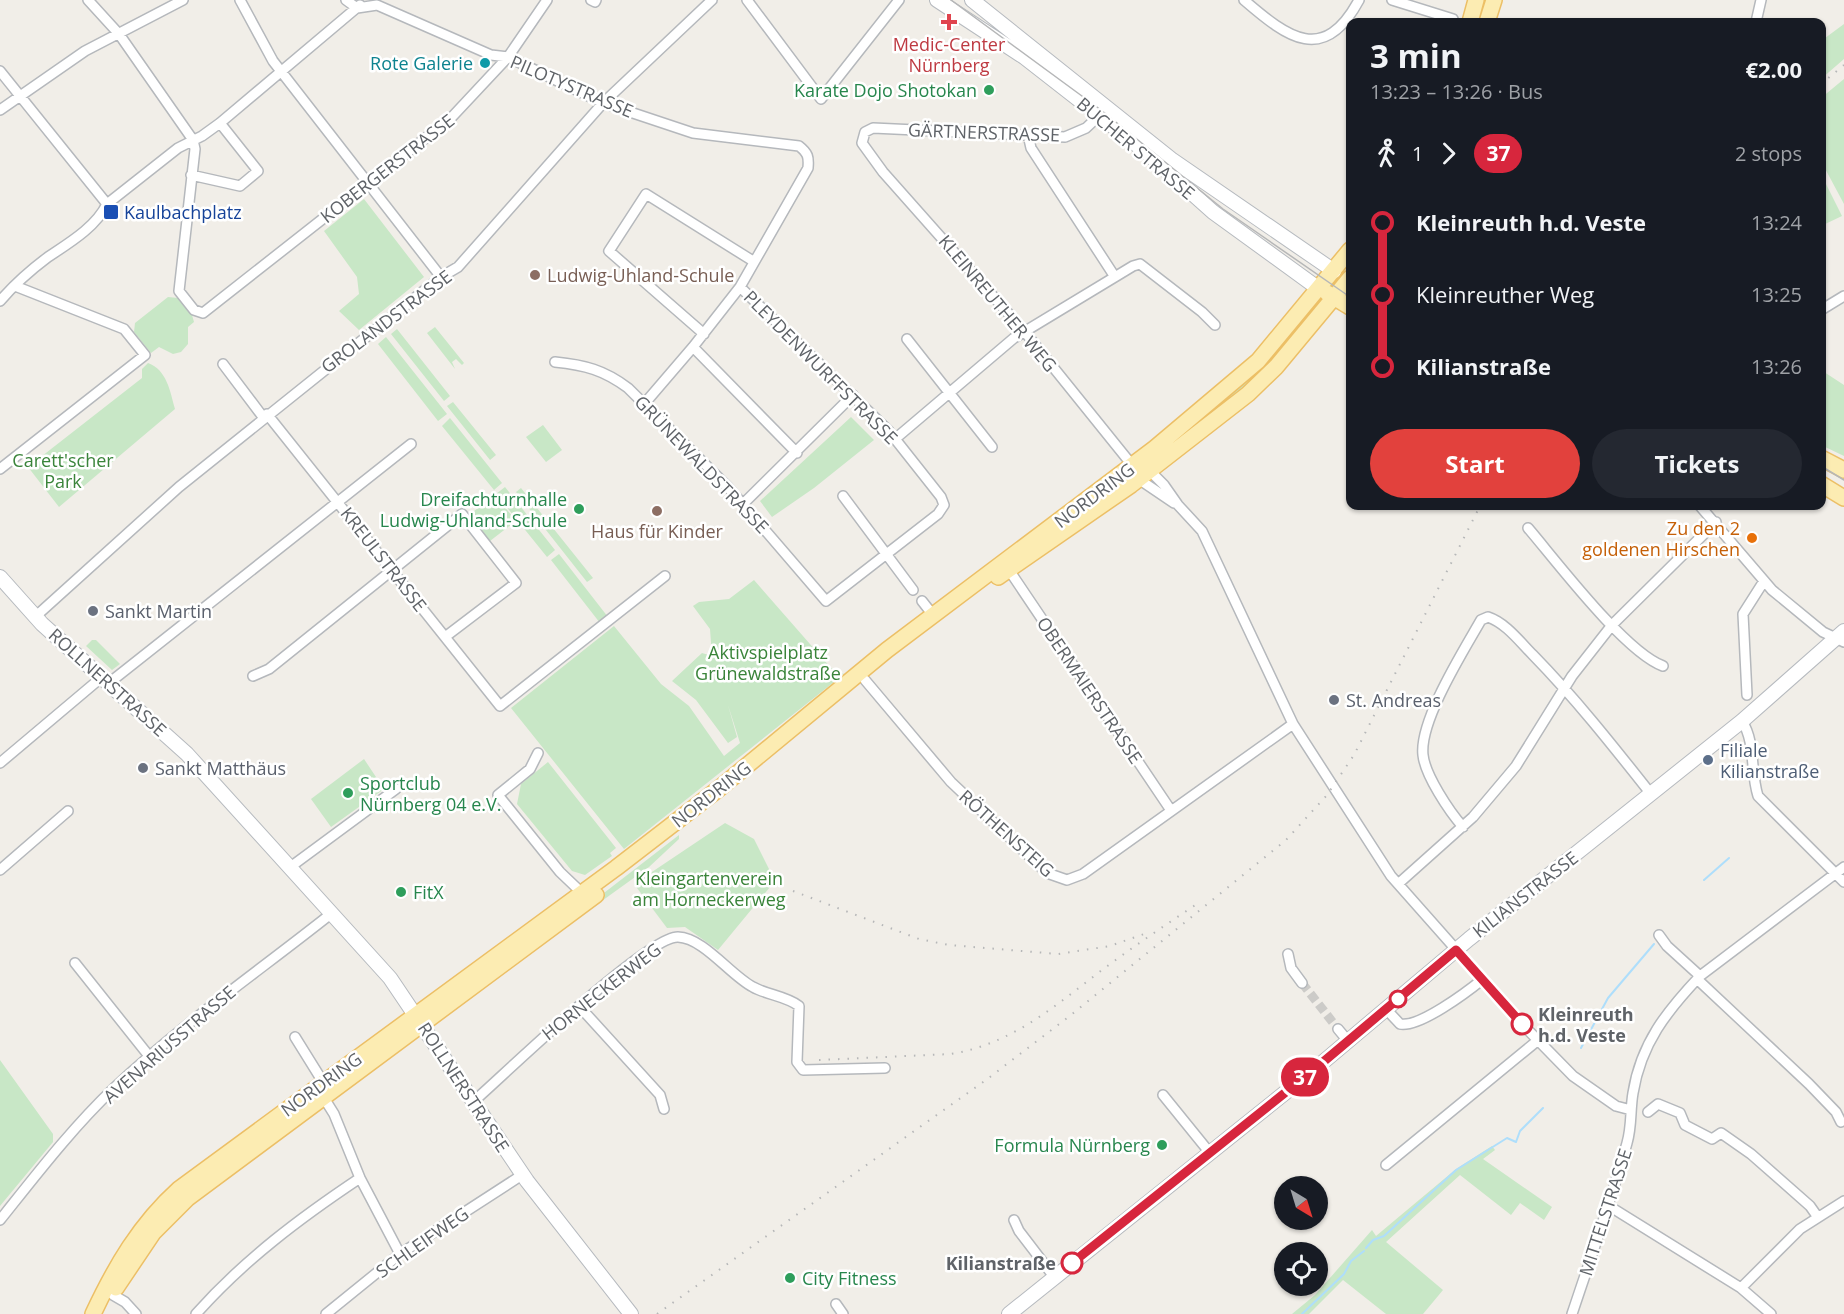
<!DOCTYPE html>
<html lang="en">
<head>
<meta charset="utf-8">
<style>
  :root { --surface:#171b24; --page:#242831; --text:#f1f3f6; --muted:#9ea1a6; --accent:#e2413d }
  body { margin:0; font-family:"Open Sans",sans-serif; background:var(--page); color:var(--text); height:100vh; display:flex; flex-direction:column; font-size:22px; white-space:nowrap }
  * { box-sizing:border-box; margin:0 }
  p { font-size:20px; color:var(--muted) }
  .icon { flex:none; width:33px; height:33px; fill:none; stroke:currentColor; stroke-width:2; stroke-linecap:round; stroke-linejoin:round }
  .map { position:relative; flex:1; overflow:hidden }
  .panel { position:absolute; left:1346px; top:18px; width:480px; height:492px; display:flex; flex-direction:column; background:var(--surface); border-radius:12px; box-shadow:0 2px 4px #0004 }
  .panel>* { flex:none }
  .badge { padding:0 12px; border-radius:20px; font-size:21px; line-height:39px }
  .needle { width:39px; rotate:142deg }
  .buttons { position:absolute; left:1274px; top:1176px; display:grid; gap:12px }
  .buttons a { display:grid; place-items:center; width:54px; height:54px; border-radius:50%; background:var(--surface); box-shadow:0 2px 4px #0004; font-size:30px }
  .map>.badge { position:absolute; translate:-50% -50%; box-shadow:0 0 0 3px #fff }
  .legs { display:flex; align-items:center; gap:9px; height:66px; padding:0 24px; font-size:20px }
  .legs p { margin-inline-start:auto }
  .head { display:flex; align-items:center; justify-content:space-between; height:102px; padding:0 24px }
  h1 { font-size:33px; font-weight:700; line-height:45px }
  .cta { display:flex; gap:12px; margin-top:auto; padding:12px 24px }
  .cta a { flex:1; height:69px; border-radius:36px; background:var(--accent); color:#fff; font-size:24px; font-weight:700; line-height:69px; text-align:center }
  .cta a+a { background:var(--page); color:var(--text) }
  ul { padding:0 24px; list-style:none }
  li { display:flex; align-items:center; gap:21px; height:72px; font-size:22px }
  li i { display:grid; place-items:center; width:9px; height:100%; margin:0 8px; background:currentColor }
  li i::after { content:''; width:15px; height:15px; margin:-8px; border:4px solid; border-radius:50%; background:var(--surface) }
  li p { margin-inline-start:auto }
  li:first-child i { background:linear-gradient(#0000 50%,currentColor 0) }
  li:last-child i { background:linear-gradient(currentColor 50%,#0000 0) }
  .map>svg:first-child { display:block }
</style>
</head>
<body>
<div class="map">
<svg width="1844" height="1314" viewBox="0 0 1844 1314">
  <rect width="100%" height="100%" fill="#f1eee8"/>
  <path fill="#c8e7c6" d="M 1844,24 L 1844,59 L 1821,79 L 1821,41 Z
    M 1844,79 L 1844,204 L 1821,161 L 1821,98 Z
    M 1821,174 L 1842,216 L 1821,226 Z
    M 364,199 L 424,277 L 359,330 L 339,311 L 359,294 L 357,277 L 324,231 Z
    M 168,297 L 178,298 L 192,315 L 194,322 L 188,327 L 188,344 L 181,352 L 173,354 L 159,347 L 151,353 L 134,332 L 135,323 Z
    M 1310,305 L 1315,308 L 1256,379 L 1171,448 L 1169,445 L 1242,385 Z
    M 435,327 L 464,363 L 462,365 L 456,359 L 452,362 L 455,369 L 427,333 Z
    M 397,329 L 450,396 L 444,401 L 391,334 Z
    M 386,337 L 447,414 L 438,421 L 378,344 Z
    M 148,363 C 167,370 170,391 175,409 L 59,507 L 28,467 L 142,378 L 142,369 Z
    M 1821,370 L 1844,385 L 1844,456 L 1821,445 Z
    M 453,402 L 496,455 L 490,460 L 447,406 Z
    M 851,417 L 874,440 L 814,488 L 772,517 L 760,501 Z
    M 450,418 L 502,483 L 494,490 L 442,426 Z
    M 543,425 L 562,450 L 546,462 L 526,437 Z
    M 505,487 L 555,550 L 547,557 L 496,494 Z
    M 521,488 L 593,578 L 587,582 L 516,492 Z
    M 495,495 L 516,521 L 490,541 L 469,515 Z
    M 559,554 L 608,617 L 600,623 L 551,560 Z
    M 754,580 L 831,668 L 844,674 L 624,849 L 511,708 L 614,626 L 661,684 L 689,706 L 724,756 L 740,743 L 728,705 L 737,737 L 728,743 L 696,700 L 672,681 L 702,653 L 712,656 L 710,629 L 693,606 L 699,602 L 729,599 Z
    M 92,640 L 96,640 L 120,664 L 112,670 L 86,646 Z
    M 364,759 L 384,789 L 331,827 L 311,799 Z
    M 548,762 L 616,848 L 610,853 L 612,856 L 585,875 L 572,871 L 517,804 L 521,784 Z
    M 725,823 L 754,839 L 775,881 L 718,950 L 685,927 L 667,928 L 634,884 Z
    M 679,835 L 679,839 L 649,867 L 581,916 L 578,913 Z
    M 0,1060 L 53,1134 L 53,1142 L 0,1206 Z
    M 1492,1146 L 1495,1150 L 1483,1159 L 1552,1207 L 1544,1220 L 1520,1203 L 1511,1215 L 1460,1175 L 1386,1242 L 1443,1290 L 1423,1314 L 1386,1314 L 1343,1280 L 1309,1314 L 1292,1314 L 1315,1295 L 1372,1230 L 1376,1236 L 1456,1169 Z"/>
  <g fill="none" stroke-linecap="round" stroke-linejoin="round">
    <path stroke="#aedefb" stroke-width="2" d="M 1704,880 L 1729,858
      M 1581,1048 L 1608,998 L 1654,944
      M 1366,1248 L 1373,1240 L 1384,1236 L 1456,1170 L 1507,1138 L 1516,1142 L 1520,1131 L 1543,1108
      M 1302,1314 L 1344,1274 L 1351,1261 L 1364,1251"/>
    <path stroke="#cccbc8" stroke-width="9" stroke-dasharray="9 4.5" stroke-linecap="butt" d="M 1302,983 L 1338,1029"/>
    <defs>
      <path id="street" d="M 88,0 L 119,34 L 193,140 L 195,149 L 179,291 L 194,310 L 203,313 L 451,118 L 508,57 L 547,0
        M 240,0 L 273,61 L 441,277
        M 346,0 L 357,8 L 377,5 L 491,55 L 508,57 L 603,103 L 693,133 L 799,146 C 808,153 809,157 808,168 L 740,287 L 693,347 L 645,403
        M 591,0 L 595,2 L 596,0
        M 747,0 L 821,99 L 899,0
        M 1244,0 C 1288,38 1324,65 1359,0
        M 1392,0 L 1453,19
        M 1756,22 L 1761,0
        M 0,71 L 107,204
        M 0,110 L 85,51 L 183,0
        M 1103,112 L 1086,128 L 1065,137 L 873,128 L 865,132 L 862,143 L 883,172 L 1024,331 L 1132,465 L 1143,482 L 1174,503
        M 1028,135 L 1031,148 L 1115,277
        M 191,175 L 240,186 L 258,171 L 220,123
        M 0,301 C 13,286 32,269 48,257 C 69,243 96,227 107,204 L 178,148 L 202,136 L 220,123 L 360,5
        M 1821,310 L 1844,296
        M 704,334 L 609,251 L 646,194 L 753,261
        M 907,339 L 992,447
        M 693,347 L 797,453
        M 555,362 C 585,365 604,370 628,388 L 727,486 L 826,601 L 938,514 L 944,505 L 941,497 L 888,430 L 740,287
        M 223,364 L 263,417
        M 267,414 L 500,706 L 665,576
        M 895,439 L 1014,338 L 1133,266 L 1140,264 L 1202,312 L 1215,325
        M 1147,468 L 1164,485 L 1178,505 L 1202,531 L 1293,724 L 1391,876 L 1522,1024 L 1573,1076 L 1616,1106 L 1631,1110
        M 0,469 L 145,355 L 124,329 L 15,286
        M 843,496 L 913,590
        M 743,504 L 853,395
        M 1700,506 L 1772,590 L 1823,632 L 1844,642
        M 1528,528 C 1557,562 1625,652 1663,666
        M 1009,570 L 1170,809
        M 922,601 L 933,615
        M 35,617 L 179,487 L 441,277 L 458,267 L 603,103 L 712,0
        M 253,676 L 269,669 L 462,514 L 516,583 L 445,637
        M 865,680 L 951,782 L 1047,873 L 1067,880 L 1083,874 L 1293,724
        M 109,683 L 411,444
        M 1747,695 L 1743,614 L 1764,581
        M 1742,721 C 1756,743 1750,771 1758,796 L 1844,882
        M 538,753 L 530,769 L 498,795 L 560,872 L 582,893
        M 0,763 L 102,677
        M 1463,827 C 1449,811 1425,775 1423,755 C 1419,721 1464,650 1481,620 L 1488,617 C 1506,623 1520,642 1533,655 C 1576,699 1613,746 1651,794
        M 289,868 L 396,789
        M 0,870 L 68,811
        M 1398,884 L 1473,817 L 1516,766 L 1572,676 L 1612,625 L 1716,522
        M 1659,935 L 1667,946 L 1700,976
        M 1288,954 L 1291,968 L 1302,983
        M 75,963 L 149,1056
        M 1697,979 L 1809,1084 L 1836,1112 L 1841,1122
        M 579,1006 L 660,1095 L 664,1109
        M 1386,1009 L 1400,1024 C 1419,1028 1467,992 1483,979
        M 1338,1029 L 1348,1041
        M 295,1037 L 323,1082
        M 1163,1095 L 1210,1153
        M 324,1098 L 334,1114 L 360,1178 L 400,1254
        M 474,1101 C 504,1075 647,936 678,937 C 704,938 730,975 753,987 C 767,995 786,996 799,1006 L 797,1062 L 803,1070 L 885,1068
        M 1648,1112 L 1658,1104 L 1680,1113 L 1685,1125 L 1712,1139 L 1721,1133 L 1751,1154 L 1810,1206 L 1817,1216
        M 1386,1165 L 1537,1041
        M 1609,1206 L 1741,1288 L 1771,1314
        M 0,1220 C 36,1175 72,1128 114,1088 C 182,1024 259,971 332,913
        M 1014,1220 L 1019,1231 L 1055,1278
        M 1741,1288 L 1800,1229 L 1844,1201
        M 113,1295 L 125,1302 L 136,1314
        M 836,1304 L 843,1314
        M 196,1314 C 244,1260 300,1218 360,1178
        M 326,1314 L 400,1254 L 522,1175
        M 1572,1314 C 1591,1257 1611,1201 1627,1143 C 1632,1126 1630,1110 1633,1093 C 1641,1043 1667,1011 1700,976 L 1844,867"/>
      <path id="secondary" d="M 937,0 L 1024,57 L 1147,153 L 1213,212 L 1319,289
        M 972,0 L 1171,159 L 1334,271
        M 0,577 L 42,624 L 187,754 L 390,978 L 527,1181 L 631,1314
        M 1009,1314 L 1316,1068 L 1469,939 L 1742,721 L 1844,631"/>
      <path id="primary" d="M 1470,22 L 1476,0
        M 1487,22 L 1494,0
        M 1327,293 L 1350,307
        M 1821,458 L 1844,470
        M 1821,484 L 1844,498
        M 998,577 L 1131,485 L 1248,394 L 1276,367 L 1350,278
        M 116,1288 L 153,1233 L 188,1198 L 596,895
        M 93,1314 C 115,1267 140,1224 179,1189 L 616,868 L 721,787 L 887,650 L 1155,448 L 1258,361 L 1350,250"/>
    </defs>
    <use href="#street" stroke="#b5b8bc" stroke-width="12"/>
    <use href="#secondary" stroke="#b6babf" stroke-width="16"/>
    <use href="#primary" stroke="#ecbf66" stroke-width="18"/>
    <use href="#street" stroke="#fff" stroke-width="9"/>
    <use href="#secondary" stroke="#fff" stroke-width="14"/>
    <use href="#primary" stroke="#fcecb2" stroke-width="15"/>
    <path stroke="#b6b7b8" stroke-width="1.5" d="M 951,0 L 1101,110 L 1223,209 L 1350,297
      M 1821,466 L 1844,480"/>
    <path stroke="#b6b7b8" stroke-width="2" stroke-dasharray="1.5 8" stroke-linecap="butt" d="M 1821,84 L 1844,65
      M 793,891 L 919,939 L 949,945 L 1058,954 L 1110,946 L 1144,934
      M 819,1060 L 951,1054 C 1012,1044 1055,1006 1102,970 C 1133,947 1165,925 1197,904
      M 657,1314 L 986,1080 L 1071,1015 L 1286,840 L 1327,795 L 1354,755 L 1480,506"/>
  </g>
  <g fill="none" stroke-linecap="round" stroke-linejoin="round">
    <defs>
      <path id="line-1" d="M 1072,1263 L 1316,1068 L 1456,950 L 1522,1024"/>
    </defs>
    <use href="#line-1" stroke="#fff" stroke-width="14"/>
    <use href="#line-1" stroke="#d7263d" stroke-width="9"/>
  </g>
  <path fill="#e0444e" stroke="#fff" stroke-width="2" d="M946 13h6v6h6v6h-6v6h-6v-6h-6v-6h6z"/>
  <circle fill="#0f9aa8" stroke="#fff" stroke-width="2" cx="485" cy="63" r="6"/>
  <g fill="#2e9e5b" stroke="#fff" stroke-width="2">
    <circle cx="989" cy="90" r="6"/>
    <circle cx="579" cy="509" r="6"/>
    <circle cx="348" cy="793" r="6"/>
    <circle cx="401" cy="892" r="6"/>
    <circle cx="1162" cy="1145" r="6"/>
    <circle cx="790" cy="1278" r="6"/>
  </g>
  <rect fill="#1a4fb4" stroke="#fff" stroke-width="2" x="103" y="204" width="16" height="16" rx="3"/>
  <g fill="#8d6e63" stroke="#fff" stroke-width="2">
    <circle cx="535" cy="275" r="6"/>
    <circle cx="657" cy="511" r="6"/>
  </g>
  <circle fill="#e8710a" stroke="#fff" stroke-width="2" cx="1752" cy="538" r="6"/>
  <g fill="#6b7280" stroke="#fff" stroke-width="2">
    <circle cx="93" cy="611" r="6"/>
    <circle cx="1334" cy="700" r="6"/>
    <circle cx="143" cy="768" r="6"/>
  </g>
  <circle fill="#5c6f8a" stroke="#fff" stroke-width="2" cx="1708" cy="760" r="6"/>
  <g fill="#fff" stroke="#d7263d" stroke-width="3">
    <circle cx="1398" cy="999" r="8"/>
    <circle cx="1522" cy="1024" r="10"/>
    <circle cx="1072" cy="1263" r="10"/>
  </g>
  <g text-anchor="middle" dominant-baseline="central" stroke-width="5" stroke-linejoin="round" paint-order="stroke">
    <g font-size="18" fill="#be3a42" stroke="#fff">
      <text x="949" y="44">Medic-Center<tspan x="949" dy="21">Nürnberg</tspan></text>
    </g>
    <g font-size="18" fill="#0d838f" stroke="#fff" text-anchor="end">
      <text x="473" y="63">Rote Galerie</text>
    </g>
    <g font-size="18" fill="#5f6368" stroke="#fff">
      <text transform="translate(572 86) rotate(23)">PILOTYSTRASSE</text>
      <text transform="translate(984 132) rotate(2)">GÄRTNERSTRASSE</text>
      <text transform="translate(1136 148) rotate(40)">BUCHER STRASSE</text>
      <text transform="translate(387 168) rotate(-38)">KOBERGERSTRASSE</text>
      <text transform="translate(998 303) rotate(50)">KLEINREUTHER WEG</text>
      <text transform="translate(386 321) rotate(-37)">GROLANDSTRASSE</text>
      <text transform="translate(821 367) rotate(45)">PLEYDENWURFFSTRASSE</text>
      <text transform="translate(702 464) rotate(46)">GRÜNEWALDSTRASSE</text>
      <text transform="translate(1094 495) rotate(-37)">NORDRING</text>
      <text transform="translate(384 559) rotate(52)">KREULSTRASSE</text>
      <text transform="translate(108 682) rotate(42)">ROLLNERSTRASSE</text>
      <text transform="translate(1090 690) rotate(56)">OBERMAIERSTRASSE</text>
      <text transform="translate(711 794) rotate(-38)">NORDRING</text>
      <text transform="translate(1007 833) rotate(42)">RÖTHENSTEIG</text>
      <text transform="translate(1525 894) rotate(-38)">KILIANSTRASSE</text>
      <text transform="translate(601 991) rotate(-38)">HORNECKERWEG</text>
      <text transform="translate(169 1044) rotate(-41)">AVENARIUSSTRASSE</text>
      <text transform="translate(321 1084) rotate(-36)">NORDRING</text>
      <text transform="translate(464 1087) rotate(57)">ROLLNERSTRASSE</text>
      <text transform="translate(1605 1212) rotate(-72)">MITTELSTRASSE</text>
      <text transform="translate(422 1242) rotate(-35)">SCHLEIFWEG</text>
    </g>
    <g font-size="18" fill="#27864d" stroke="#fff" text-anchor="end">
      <text x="977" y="90">Karate Dojo Shotokan</text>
      <text x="567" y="499">Dreifachturnhalle<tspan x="567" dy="21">Ludwig-Uhland-Schule</tspan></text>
      <text x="360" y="783" text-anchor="start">Sportclub<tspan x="360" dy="21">Nürnberg 04 e.V.</tspan></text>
      <text x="413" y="892" text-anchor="start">FitX</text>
      <text x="1150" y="1145">Formula Nürnberg</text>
      <text x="802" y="1278" text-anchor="start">City Fitness</text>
    </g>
    <g font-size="18" fill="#164399" stroke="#fff" text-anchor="start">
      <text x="124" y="212">Kaulbachplatz</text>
    </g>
    <g font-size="18" fill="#785e54" stroke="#fff" text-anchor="start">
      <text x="547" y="275">Ludwig-Uhland-Schule</text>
      <text x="657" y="531" text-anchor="middle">Haus für Kinder</text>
    </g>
    <g font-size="18" fill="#3a843a" stroke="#fff">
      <text x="63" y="460">Carett'scher<tspan x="63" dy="21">Park</tspan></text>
      <text x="768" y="652">Aktivspielplatz<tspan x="768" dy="21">Grünewaldstraße</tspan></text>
      <text x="709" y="878">Kleingartenverein<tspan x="709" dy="21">am Horneckerweg</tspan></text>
    </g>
    <g font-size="18" fill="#c56008" stroke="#fff" text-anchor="end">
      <text x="1740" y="528">Zu den 2<tspan x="1740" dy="21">goldenen Hirschen</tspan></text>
    </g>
    <g font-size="18" fill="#5b616d" stroke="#fff" text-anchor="start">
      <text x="105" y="611">Sankt Martin</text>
      <text x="1346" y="700">St. Andreas</text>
      <text x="155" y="768">Sankt Matthäus</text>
    </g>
    <g font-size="18" fill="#4e5e75" stroke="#fff" text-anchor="start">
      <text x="1720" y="750">Filiale<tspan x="1720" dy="21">Kilianstraße</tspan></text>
    </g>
    <g font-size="18" font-weight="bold" fill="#5f6368" stroke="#fff" text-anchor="start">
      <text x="1538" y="1014">Kleinreuth<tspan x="1538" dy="21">h.d. Veste</tspan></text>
      <text x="1056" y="1263" text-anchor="end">Kilianstraße</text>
    </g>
  </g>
</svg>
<div class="buttons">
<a><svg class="needle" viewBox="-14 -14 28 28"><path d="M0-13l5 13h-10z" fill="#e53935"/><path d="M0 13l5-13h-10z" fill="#9ea1a6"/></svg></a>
<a><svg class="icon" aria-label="locate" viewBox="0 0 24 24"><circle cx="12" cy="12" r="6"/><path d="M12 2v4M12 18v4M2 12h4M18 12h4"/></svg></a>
</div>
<b class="badge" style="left:1305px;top:1077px;background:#d7263d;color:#fff">37</b>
<section class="panel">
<div class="head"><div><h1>3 min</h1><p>13:23 – 13:26 · Bus</p></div><b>€2.00</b></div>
<div class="legs"><svg class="icon" aria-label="walk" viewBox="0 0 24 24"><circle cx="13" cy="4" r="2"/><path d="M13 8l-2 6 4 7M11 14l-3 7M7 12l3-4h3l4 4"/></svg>1<svg class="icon" aria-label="forward" viewBox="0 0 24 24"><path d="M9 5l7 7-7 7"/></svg><b class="badge" style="background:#d7263d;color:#fff">37</b><p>2 stops</p></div>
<ul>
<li><i style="color:#d7263d"></i><b>Kleinreuth h.d. Veste</b><p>13:24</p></li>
<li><i style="color:#d7263d"></i><span>Kleinreuther Weg</span><p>13:25</p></li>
<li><i style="color:#d7263d"></i><b>Kilianstraße</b><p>13:26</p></li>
</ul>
<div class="cta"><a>Start</a><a>Tickets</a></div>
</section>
</div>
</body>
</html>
